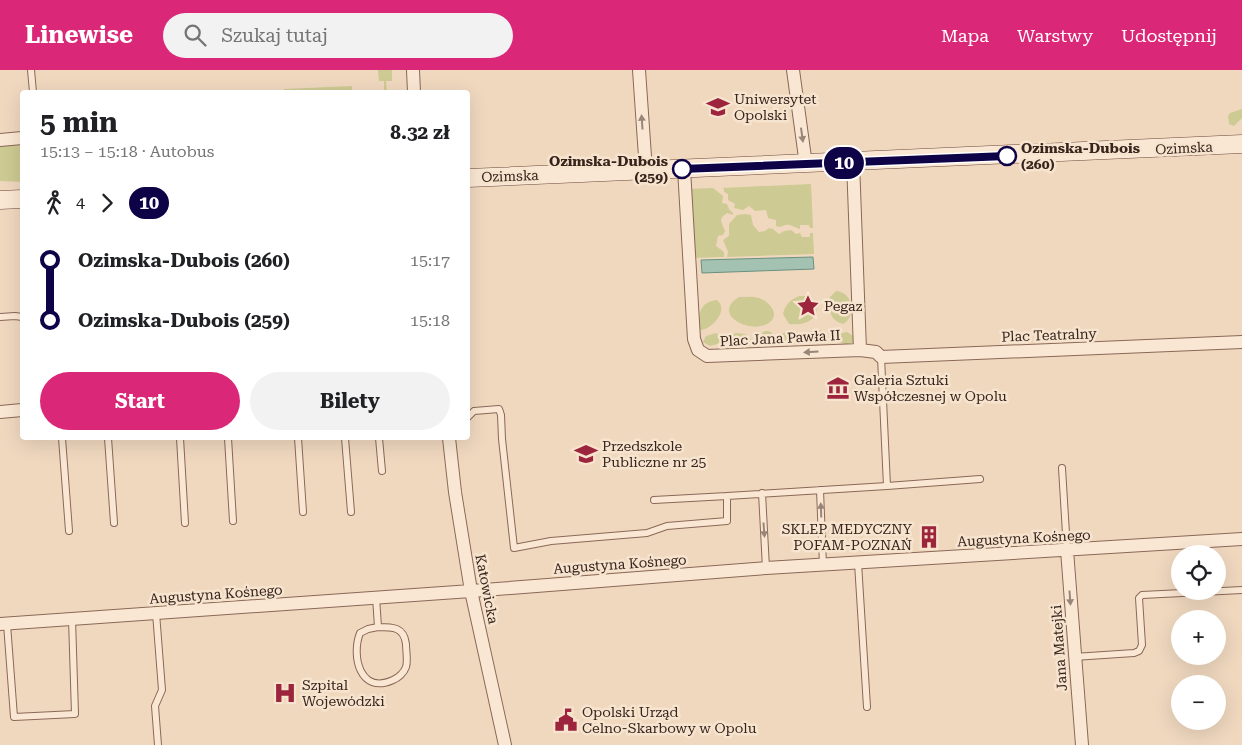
<!DOCTYPE html>
<html lang="pl">
<head>
<meta charset="utf-8">
<style>
  :root { --surface:#fff; --page:#f2f2f2; --text:#202124; --muted:#757577; --accent:#db2777 }
  body { margin:0; font-family:"Roboto Serif",serif; background:var(--page); color:var(--text); height:100vh; display:flex; flex-direction:column; font-size:19px; white-space:nowrap }
  * { box-sizing:border-box; margin:0 }
  p { font-size:16px; color:var(--muted) }
  .icon { flex:none; width:28px; height:28px; fill:none; stroke:currentColor; stroke-width:2; stroke-linecap:round; stroke-linejoin:round }
  .map { position:relative; flex:1; overflow:hidden }
  .side { position:absolute; left:20px; top:20px; width:450px; height:350px; display:flex; flex-direction:column; background:var(--surface); border-radius:5px; box-shadow:0 5px 20px #0002 }
  .side>* { flex:none }
  .badge { padding:0 10px; border-radius:16px; font-size:18px; line-height:32px }
  .tools { position:absolute; left:1171px; top:475px; display:grid; gap:10px }
  .tools a { display:grid; place-items:center; width:55px; height:55px; border-radius:50%; background:var(--surface); box-shadow:0 5px 20px #0002; font-size:25px }
  .map>.badge { position:absolute; translate:-50% -50%; box-shadow:0 0 0 2px #fff }
  .legs { display:flex; align-items:center; gap:8px; height:55px; padding:0 20px; font-size:16px }
  .legs p { margin-inline-start:auto }
  .summary { display:flex; align-items:center; justify-content:space-between; height:85px; padding:0 20px }
  h1 { font-size:28px; font-weight:700; line-height:38px }
  .cta { display:flex; gap:10px; margin-top:auto; padding:10px 20px }
  .cta a { flex:1; height:58px; border-radius:30px; background:var(--accent); color:#fff; font-size:20px; font-weight:700; line-height:58px; text-align:center }
  .cta a+a { background:var(--page); color:var(--text) }
  ul { padding:0 20px; list-style:none }
  li { display:flex; align-items:center; gap:18px; height:60px; font-size:19px }
  li i { display:grid; place-items:center; width:8px; height:100%; margin:0 6px; background:currentColor }
  li i::after { content:''; width:12px; height:12px; margin:-6px; border:4px solid; border-radius:50%; background:var(--surface) }
  li p { margin-inline-start:auto }
  li:first-child i { background:linear-gradient(#0000 50%,currentColor 0) }
  li:last-child i { background:linear-gradient(currentColor 50%,#0000 0) }
  header { display:flex; align-items:center; gap:30px; box-sizing:border-box; height:70px; padding:0 25px; background:var(--accent); color:#fff }
  header strong { font-size:24px }
  nav { display:flex; gap:28px; margin-inline-start:auto; font-size:18px }
  .search { width:350px; height:45px; background:var(--page); display:flex; align-items:center; gap:12px; box-sizing:border-box; padding:0 18px; border-radius:28px; color:var(--muted); font-size:19px }
  .map>svg:first-child { display:block }
</style>
</head>
<body>
<header>
<strong>Linewise</strong>
<div class="search"><svg class="icon" aria-label="search" viewBox="0 0 24 24"><circle cx="10" cy="10" r="6"/><path d="M15 15l6 6"/></svg>Szukaj tutaj</div>
<nav><a>Mapa</a><a>Warstwy</a><a>Udostępnij</a></nav>
</header>
<div class="map">
<svg width="1242" height="675" viewBox="0 0 1242 675">
  <rect width="100%" height="100%" fill="#f0d8bf"/>
  <path fill="#ceca93" d="M 378,0 L 392,0 L 392,11 L 386,11 L 387,22 L 384,22 L 384,11 L 379,11 Z
    M 352,16 L 352,22 L 284,22 L 284,19 Z
    M 1242,39 L 1242,48 L 1234,56 L 1229,54 L 1228,46 L 1230,43 Z
    M 22,75 L 22,112 L 0,111 L 0,76 Z
    M 811,114 L 813,158 L 810,158 L 809,155 L 800,155 L 800,159 C 790,156 790,152 780,157 L 776,156 L 776,150 L 768,148 L 766,140 L 755,141 L 749,136 L 743,140 L 734,138 L 735,134 L 728,130 L 728,124 L 724,122 L 724,119 L 722,118 Z
    M 713,118 L 723,126 L 722,133 L 727,134 L 729,139 L 733,143 L 733,145 L 727,143 L 722,147 L 721,151 L 725,161 L 723,165 L 718,166 L 716,176 L 724,182 L 724,187 L 692,188 L 689,119 Z
    M 745,144 L 751,145 L 753,155 L 759,162 L 765,161 L 769,158 L 773,159 L 779,164 L 784,161 L 791,160 L 796,164 L 800,163 L 802,167 L 810,167 L 810,163 L 813,163 L 814,184 L 727,187 L 728,182 L 723,170 L 729,166 L 729,154 L 737,145 Z
    M 836,221 C 853,222 857,246 843,254 C 830,251 827,238 830,227 Z
    M 799,226 L 806,226 L 815,232 C 822,250 803,256 789,254 L 783,244 C 785,235 790,230 799,226 Z
    M 739,227 C 746,227 753,226 759,228 C 770,232 782,246 767,254 C 749,264 711,244 739,227 Z
    M 717,230 C 729,240 713,258 701,260 L 699,258 C 699,244 699,232 717,230 Z
    M 817,259 L 822,261 L 823,264 C 820,271 813,273 806,271 L 809,262 Z
    M 789,260 L 797,262 L 800,266 L 799,272 L 790,275 L 782,271 L 780,265 Z
    M760 268a7 7 0 1 1 14 0a7 7 0 1 1-14 0Z
    M 847,262 L 855,267 L 854,272 C 847,276 841,274 835,269 L 838,264 Z
    M 716,263 L 722,267 L 722,271 L 717,274 L 710,276 L 703,272 L 706,266 Z
    M 736,263 L 745,264 L 751,269 L 749,274 C 741,278 730,275 730,265 Z"/>
  <path fill="#a3c2b2" stroke="#69907f" d="M 813,187 L 814,199 L 702,203 L 701,190 Z"/>
  <g fill="none" stroke-linecap="round" stroke-linejoin="round">
    <defs>
      <path id="lane" d="M 31,0 L 33,22
        M 0,247 L 15,246 L 22,247
        M 468,347 L 474,341 L 499,339 L 501,345 L 502,369 L 514,478 L 551,471 L 647,463 L 667,456 L 727,451 L 727,426 L 887,416 L 881,287
        M 62,368 L 69,461
        M 108,368 L 114,453
        M 180,368 L 185,453
        M 228,368 L 233,451
        M 298,368 L 303,442
        M 345,368 L 351,442
        M 379,368 L 382,401
        M 1062,398 L 1067,480
        M 887,416 L 980,409
        M 820,420 L 823,495
        M 762,423 L 766,498
        M 654,430 L 727,426
        M 858,493 L 867,637
        M 376,527 L 378,557 L 368,559 L 360,563 C 351,586 360,625 393,610 C 398,608 404,603 406,597 C 408,591 406,581 406,574 C 404,557 393,557 378,557
        M 156,543 L 162,620 L 155,636 L 158,675
        M 7,554 L 14,647 L 75,644 L 72,549
        M 1074,587 L 1134,583 L 1139,581 L 1142,575 L 1139,528 L 1142,525 L 1242,520"/>
      <path id="street" d="M 413,0 L 414,22
        M 639,0 L 646,101
        M 793,0 L 806,95
        M 0,70 L 22,68
        M 853,92 L 860,280
        M 684,99 L 694,269 L 698,280 L 707,286 L 860,280 L 876,282 L 881,287 L 1242,272
        M 0,342 L 22,340
        M 449,368 L 455,422 L 471,521 L 505,675
        M 1067,480 L 1082,675
        M 0,554 L 471,521 L 766,498 L 1242,469"/>
      <path id="secondary" d="M 468,108 L 1242,74
        M 0,130 L 22,129"/>
    </defs>
    <use href="#lane" stroke="#8a6857" stroke-width="8"/>
    <use href="#street" stroke="#8a6857" stroke-width="14"/>
    <use href="#secondary" stroke="#6b493a" stroke-width="19"/>
    <use href="#lane" stroke="#fae7d3" stroke-width="6"/>
    <use href="#street" stroke="#fae7d3" stroke-width="12"/>
    <use href="#secondary" stroke="#fae7d3" stroke-width="18"/>
  </g>
  <defs><path id="oneway-solid" d="M-6-.8H1V-3.2L6.5 0L1 3.2V.8H-6Z" transform="scale(1.25)"/></defs>
  <g fill="#998678">
    <use href="#oneway-solid" transform="translate(642 52) rotate(-94)"/>
    <use href="#oneway-solid" transform="translate(802 65) rotate(82)"/>
    <use href="#oneway-solid" transform="translate(811 282) rotate(177)"/>
    <use href="#oneway-solid" transform="translate(821 440) rotate(-92)"/>
    <use href="#oneway-solid" transform="translate(764 460) rotate(86)"/>
    <use href="#oneway-solid" transform="translate(1070 528) rotate(86)"/>
  </g>
  <g fill="none" stroke-linecap="round" stroke-linejoin="round">
    <defs>
      <path id="line-1" d="M 682,99 L 1007,86"/>
    </defs>
    <use href="#line-1" stroke="#fff" stroke-width="11"/>
    <use href="#line-1" stroke="#0e0347" stroke-width="8"/>
  </g>
  <defs>
    <symbol id="university-bare" viewBox="-9 -9 18 18"><path d="M0-5L7-2L0 1L-7-2ZM-4 1L0 2.5L4 1V4Q0 6-4 4Z" fill="#9c243c" stroke="#f7e4cf" stroke-width="2.5" paint-order="stroke"/></symbol>
    <symbol id="sight-bare" viewBox="-9 -9 18 18"><path d="M0-6L1.8-2.2L6-1.7L2.9 1.2L3.7 5.4L0 3.3L-3.7 5.4L-2.9 1.2L-6-1.7L-1.8-2.2Z" fill="#9c243c" stroke="#f7e4cf" stroke-width="2.5" paint-order="stroke"/></symbol>
    <symbol id="museum-bare" viewBox="-9 -9 18 18"><path d="M0-6L6-3V-2H-6V-3ZM-5-1h2V3h-2ZM-1-1h2V3h-2ZM3-1h2V3H3ZM-6 4H6V6H-6Z" fill="#9c243c" stroke="#f7e4cf" stroke-width="2.5" paint-order="stroke"/></symbol>
    <symbol id="school-bare" viewBox="-9 -9 18 18"><path d="M0-5L7-2L0 1L-7-2ZM-4 1L0 2.5L4 1V4Q0 6-4 4Z" fill="#9c243c" stroke="#f7e4cf" stroke-width="2.5" paint-order="stroke"/></symbol>
    <symbol id="building-bare" viewBox="-9 -9 18 18"><path d="M-4-6H4V6H1V3H-1V6H-4ZM-2.5-4.3h1.7v1.8h-1.7ZM.8-4.3h1.7v1.8H.8ZM-2.5-1h1.7V.8h-1.7ZM.8-1h1.7V.8H.8Z" fill="#9c243c" stroke="#f7e4cf" stroke-width="2.5" paint-order="stroke"/></symbol>
    <symbol id="hospital-bare" viewBox="-9 -9 18 18"><path d="M-5-5h3v3.5h4V-5h3V5h-3V1.5h-4V5h-3Z" fill="#9c243c" stroke="#f7e4cf" stroke-width="2.5" paint-order="stroke"/></symbol>
    <symbol id="civic-bare" viewBox="-9 -9 18 18"><path d="M-.6-6.5H3V-4.5H.6V-3L4-1V1h2V6H-6V1h2V-1L-.6-3ZM-1.2 2.5V6h2.4V2.5Z" fill="#9c243c" stroke="#f7e4cf" stroke-width="2.5" paint-order="stroke"/></symbol>
  </defs>
  <g fill-rule="evenodd">
    <use href="#university-bare" x="702" y="21" width="32" height="32"/>
    <use href="#sight-bare" x="792" y="220" width="32" height="32"/>
    <use href="#museum-bare" x="822" y="302" width="32" height="32"/>
    <use href="#school-bare" x="570" y="368" width="32" height="32"/>
    <use href="#building-bare" x="913" y="451" width="32" height="32"/>
    <use href="#hospital-bare" x="269" y="607" width="32" height="32"/>
    <use href="#civic-bare" x="550" y="634" width="32" height="32"/>
  </g>
  <g fill="#fff" stroke="#0e0347" stroke-width="2.5">
    <circle cx="1007" cy="86" r="9"/>
    <circle cx="682" cy="99" r="9"/>
  </g>
  <g text-anchor="middle" dominant-baseline="central" stroke-width="5" stroke-linejoin="round" paint-order="stroke">
    <g font-size="14" fill="#38241c" stroke="#f7e4cf" text-anchor="start">
      <text x="734" y="29">Uniwersytet<tspan x="734" dy="16">Opolski</tspan></text>
      <text x="824" y="236">Pegaz</text>
      <text x="854" y="310">Galeria Sztuki<tspan x="854" dy="16">Współczesnej w Opolu</tspan></text>
      <text x="602" y="376">Przedszkole<tspan x="602" dy="16">Publiczne nr 25</tspan></text>
      <text x="912" y="459" text-anchor="end">SKLEP MEDYCZNY<tspan x="912" dy="16">POFAM-POZNAŃ</tspan></text>
      <text x="302" y="615">Szpital<tspan x="302" dy="16">Wojewódzki</tspan></text>
      <text x="582" y="642">Opolski Urząd<tspan x="582" dy="16">Celno-Skarbowy w Opolu</tspan></text>
    </g>
    <g font-size="14" font-weight="bold" fill="#38241c" stroke="#f7e4cf" text-anchor="start">
      <text x="1021" y="78">Ozimska-Dubois<tspan x="1021" dy="16">(260)</tspan></text>
      <text x="668" y="91" text-anchor="end">Ozimska-Dubois<tspan x="668" dy="16">(259)</tspan></text>
    </g>
    <g font-size="14" fill="#38241c" stroke="#f7e4cf">
      <text transform="translate(1184 78) rotate(-3)">Ozimska</text>
      <text transform="translate(510 106) rotate(-2)">Ozimska</text>
      <text transform="translate(1049 265) rotate(-2)">Plac Teatralny</text>
      <text transform="translate(780 268) rotate(-3)">Plac Jana Pawła II</text>
      <text transform="translate(1024 468) rotate(-3)">Augustyna Kośnego</text>
      <text transform="translate(620 494) rotate(-4)">Augustyna Kośnego</text>
      <text transform="translate(487 519) rotate(79)">Katowicka</text>
      <text transform="translate(216 524) rotate(-4)">Augustyna Kośnego</text>
      <text transform="translate(1059 578) rotate(-94)">Jana Matejki</text>
    </g>
  </g>
</svg>
<div class="tools">
<a><svg class="icon" aria-label="locate" viewBox="0 0 24 24"><circle cx="12" cy="12" r="6"/><path d="M12 2v4M12 18v4M2 12h4M18 12h4"/></svg></a>
<a>+</a>
<a>−</a>
</div>
<b class="badge" style="left:844px;top:93px;background:#0e0347;color:#fff">10</b>
<section class="side">
<div class="summary"><div><h1>5 min</h1><p>15:13 – 15:18 · Autobus</p></div><b>8.32 zł</b></div>
<div class="legs"><svg class="icon" aria-label="walk" viewBox="0 0 24 24"><circle cx="13" cy="4" r="2"/><path d="M13 8l-2 6 4 7M11 14l-3 7M7 12l3-4h3l4 4"/></svg>4<svg class="icon" aria-label="forward" viewBox="0 0 24 24"><path d="M9 5l7 7-7 7"/></svg><b class="badge" style="background:#0e0347;color:#fff">10</b></div>
<ul>
<li><i style="color:#0e0347"></i><b>Ozimska-Dubois (260)</b><p>15:17</p></li>
<li><i style="color:#0e0347"></i><b>Ozimska-Dubois (259)</b><p>15:18</p></li>
</ul>
<div class="cta"><a>Start</a><a>Bilety</a></div>
</section>
</div>
</body>
</html>
